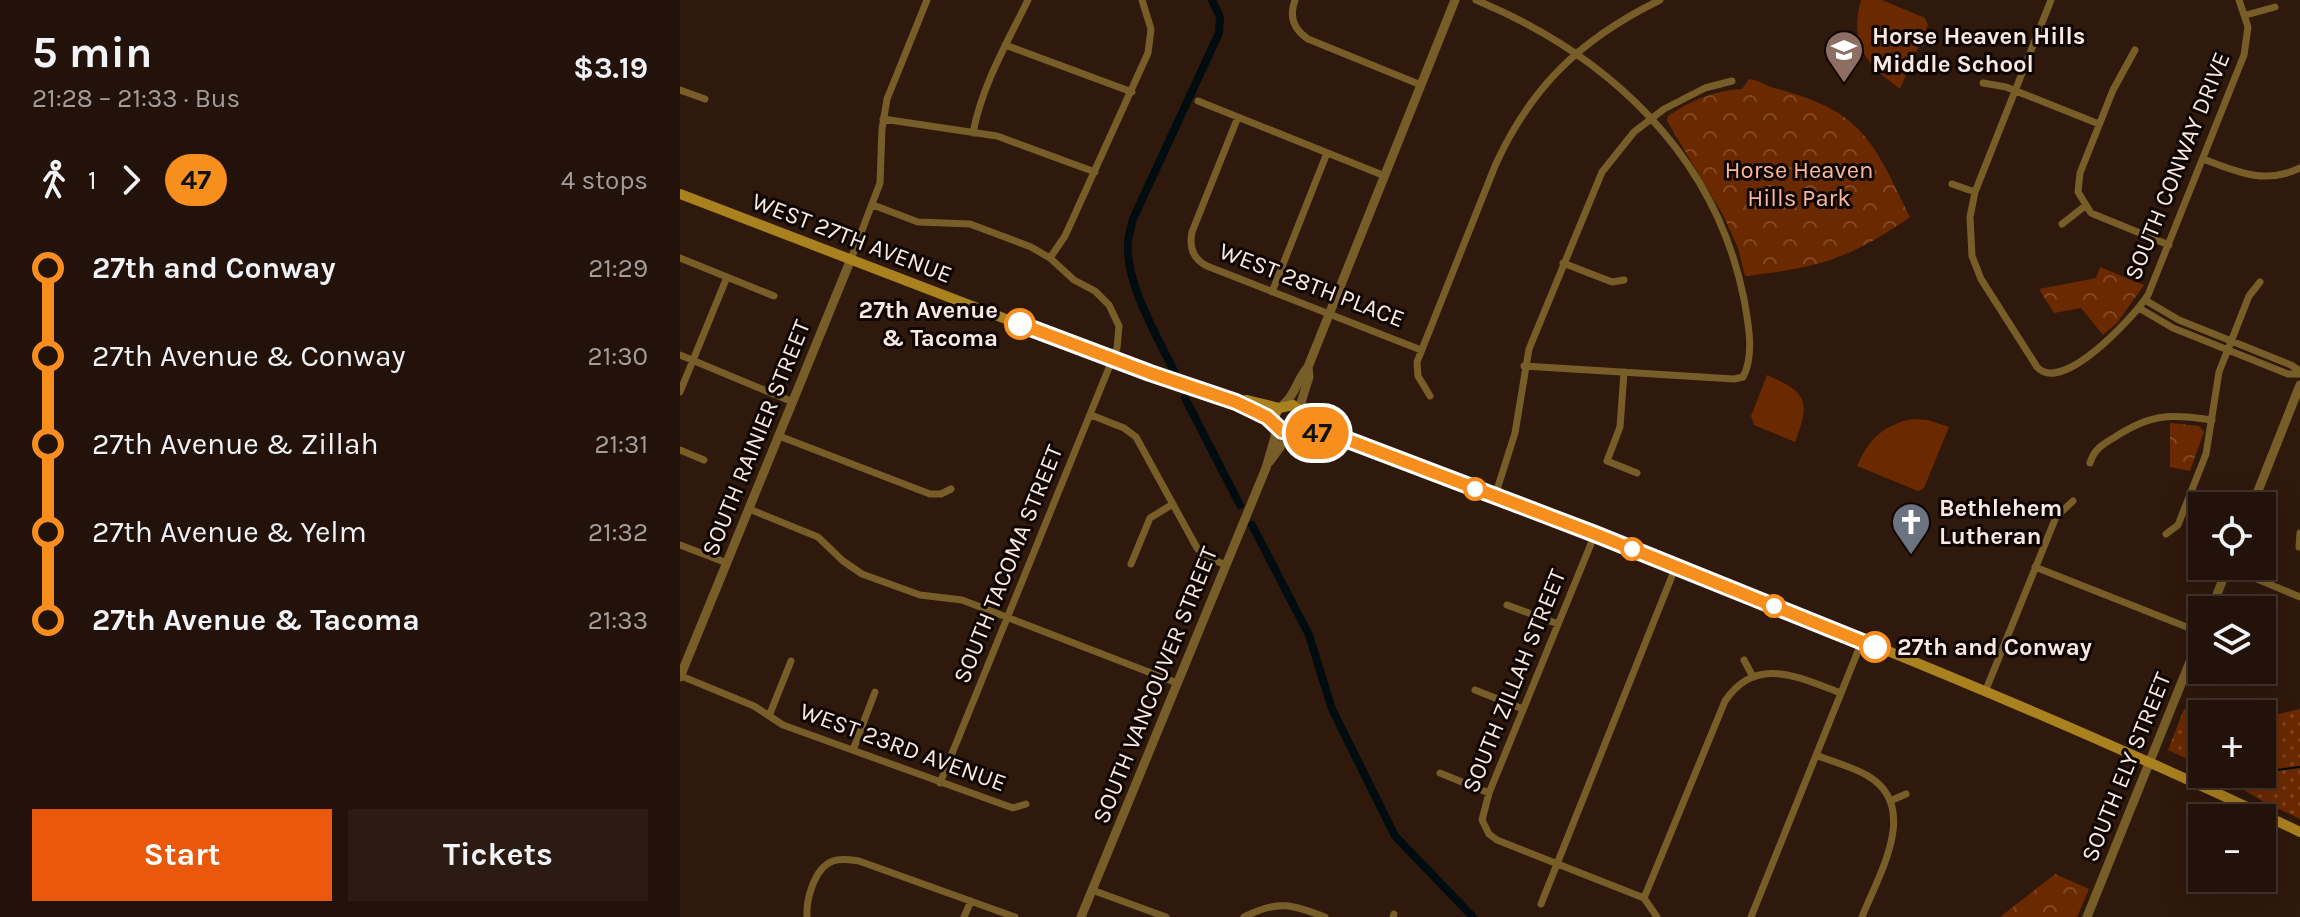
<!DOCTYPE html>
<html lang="en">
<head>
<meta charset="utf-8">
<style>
  :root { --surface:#231209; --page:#2b1b12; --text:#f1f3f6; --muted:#a39e9c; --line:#40322a; --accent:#ea580c }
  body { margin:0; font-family:Karla,sans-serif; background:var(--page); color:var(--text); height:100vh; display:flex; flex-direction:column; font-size:30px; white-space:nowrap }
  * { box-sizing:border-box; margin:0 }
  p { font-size:26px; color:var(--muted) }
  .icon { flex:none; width:44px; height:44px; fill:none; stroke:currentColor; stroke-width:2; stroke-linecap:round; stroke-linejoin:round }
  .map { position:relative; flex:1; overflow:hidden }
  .sheet { display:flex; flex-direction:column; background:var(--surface); width:680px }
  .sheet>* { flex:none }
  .badge { padding:0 16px; border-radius:26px; font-size:28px; line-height:52px }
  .controls { position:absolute; left:1508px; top:492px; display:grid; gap:16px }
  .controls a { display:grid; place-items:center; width:88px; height:88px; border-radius:0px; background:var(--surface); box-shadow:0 8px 32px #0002,0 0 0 2px var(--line); font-size:40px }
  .map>.badge { position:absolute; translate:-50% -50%; box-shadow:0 0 0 4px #fff }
  .legs { display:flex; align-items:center; gap:12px; height:88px; padding:0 32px; font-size:26px }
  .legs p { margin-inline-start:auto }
  .overview { display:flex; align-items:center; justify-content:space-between; height:136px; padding:0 32px }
  h1 { font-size:44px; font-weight:700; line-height:60px }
  .primary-button { display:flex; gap:16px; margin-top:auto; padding:16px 32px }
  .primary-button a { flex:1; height:92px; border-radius:0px; background:var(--accent); color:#fff; font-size:32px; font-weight:700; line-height:92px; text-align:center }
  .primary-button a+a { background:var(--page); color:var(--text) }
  ul { padding:0 32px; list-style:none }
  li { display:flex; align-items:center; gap:28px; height:88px; font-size:30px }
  li i { display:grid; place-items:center; width:12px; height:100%; margin:0 10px; background:currentColor }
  li i::after { content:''; width:20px; height:20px; margin:-10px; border:6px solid; border-radius:50%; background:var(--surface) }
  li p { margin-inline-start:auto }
  li:first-child i { background:linear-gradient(#0000 50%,currentColor 0) }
  li:last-child i { background:linear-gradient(currentColor 50%,#0000 0) }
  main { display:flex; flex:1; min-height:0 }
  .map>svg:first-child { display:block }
</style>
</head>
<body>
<main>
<section class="sheet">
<div class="overview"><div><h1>5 min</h1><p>21:28 – 21:33 · Bus</p></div><b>$3.19</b></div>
<div class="legs"><svg class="icon" aria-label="walk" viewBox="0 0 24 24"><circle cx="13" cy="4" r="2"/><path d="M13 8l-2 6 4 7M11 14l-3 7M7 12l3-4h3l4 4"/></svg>1<svg class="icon" aria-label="forward" viewBox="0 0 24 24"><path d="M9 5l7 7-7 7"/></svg><b class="badge" style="background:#f78f1e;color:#111">47</b><p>4 stops</p></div>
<ul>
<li><i style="color:#f78f1e"></i><b>27th and Conway</b><p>21:29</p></li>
<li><i style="color:#f78f1e"></i><span>27th Avenue &amp; Conway</span><p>21:30</p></li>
<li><i style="color:#f78f1e"></i><span>27th Avenue &amp; Zillah</span><p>21:31</p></li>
<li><i style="color:#f78f1e"></i><span>27th Avenue &amp; Yelm</span><p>21:32</p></li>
<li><i style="color:#f78f1e"></i><b>27th Avenue &amp; Tacoma</b><p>21:33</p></li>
</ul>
<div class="primary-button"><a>Start</a><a>Tickets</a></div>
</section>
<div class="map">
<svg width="1620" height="917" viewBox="0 0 1620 917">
  <defs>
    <pattern id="grass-dots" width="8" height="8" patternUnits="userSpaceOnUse" patternTransform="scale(2)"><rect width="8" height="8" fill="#6b2900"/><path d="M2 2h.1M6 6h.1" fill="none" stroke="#814825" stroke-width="1.8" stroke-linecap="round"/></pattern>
    <pattern id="park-crowns" width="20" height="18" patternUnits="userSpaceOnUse" patternTransform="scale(2)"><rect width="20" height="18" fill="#6b2900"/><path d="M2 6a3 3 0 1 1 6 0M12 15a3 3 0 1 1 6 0" fill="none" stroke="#814825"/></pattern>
  </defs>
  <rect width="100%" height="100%" fill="#2f180c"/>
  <path fill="url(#grass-dots)" d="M 1504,709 L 1540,714 L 1522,714 L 1522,766 L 1488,750 Z
    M 1620,709 L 1620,819 L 1582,801 L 1538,774 L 1582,774 L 1582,718 Z"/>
  <path fill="url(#park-crowns)" d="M 1069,79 C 1080,80 1087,87 1098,89 C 1184,112 1193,142 1230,217 C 1170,259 1137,268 1065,276 L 1058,248 L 1043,215 L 987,121 L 988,116 C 1011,100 1036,90 1062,89 Z
    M 1420,267 L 1464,285 L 1437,323 L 1423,335 L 1401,308 L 1374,313 L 1359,289 L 1416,278 Z
    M 1490,423 L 1519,426 L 1524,432 L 1510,471 L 1490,467 Z
    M 1375,874 L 1409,889 L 1397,917 L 1320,917 Z"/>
  <path fill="#6b2900" d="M 1181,0 L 1202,0 L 1245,18 L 1248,25 L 1220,89 C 1185,63 1169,44 1181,0 Z
    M 1087,375 C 1127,392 1131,401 1115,442 L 1074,425 L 1071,416 Z
    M 1233,419 L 1248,420 L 1269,427 L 1244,488 L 1238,491 L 1177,466 C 1189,439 1204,424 1233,419 Z"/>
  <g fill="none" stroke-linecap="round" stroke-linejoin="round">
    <path stroke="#010c10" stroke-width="2" d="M 1582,772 L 1620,767"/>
    <path stroke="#010c10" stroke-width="8" d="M 494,371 C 477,336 446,284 448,245 C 448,236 451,228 453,219 L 539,33 L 540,17 L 532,0
      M 505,398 L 560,505
      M 572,525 L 629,635 L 652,709 L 715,836 L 793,917"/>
    <path stroke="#775e28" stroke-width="7" d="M 615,0 C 609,16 613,29 628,39 L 741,85
      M 796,0 C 928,55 1035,154 1064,299 C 1068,322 1075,355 1063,377 L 1054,379 L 844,366
      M 1371,0 L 1295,192 L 1290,217 L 1292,256 L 1301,279 L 1357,367 C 1382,395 1454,317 1468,295 L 1564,55 L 1568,27 L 1559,0
      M 1566,15 L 1595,7
      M 325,45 L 452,92
      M 1455,50 L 1433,90 L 1400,173 L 1398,192 L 1411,213 L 1489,245
      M 1303,83 L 1326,87 L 1419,124
      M 0,90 L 25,99
      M 518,101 L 705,176
      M 558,117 L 512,232 C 509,247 513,259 527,266 L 741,350
      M 203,119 L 317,136 L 415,172
      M 293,133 C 302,85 327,43 348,0
      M 1523,159 C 1557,172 1585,185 1620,168
      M 1272,184 L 1295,192
      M 193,205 L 238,222 L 290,224 L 351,247 L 370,258
      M 1382,224 L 1405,206
      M 0,258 L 94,296
      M 171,259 L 200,183 L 202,129 L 207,99 L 247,0
      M 883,263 L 932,282 L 944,280
      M 592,292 L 647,153
      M 1465,300 L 1499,320 L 1611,365 L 1620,371
      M 1459,308 L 1493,328 L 1608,374 L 1620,374
      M 0,355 L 113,402
      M 944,372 L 940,427 L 927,461 L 957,473
      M 0,392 L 47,277
      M 750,396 L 738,376 L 737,362 L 815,166 C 851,86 902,38 980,0
      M 411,415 L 444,428 L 456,437 L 517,548 L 526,557 L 546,565
      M 99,436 L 250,494 L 261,494 L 271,489
      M 0,450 L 24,460
      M 1410,463 C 1414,449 1423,444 1435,437 C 1472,413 1491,414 1532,420
      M 815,496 L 835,433 L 849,349 L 922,172 L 954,132 L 984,109 L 1025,88 L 1052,81
      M 69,509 L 138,537 L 163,561 L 182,574 L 240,595 L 282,600 L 497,683
      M 915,534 L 809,793 L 802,820 L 809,834 L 817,840 L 964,898
      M 1486,534 L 1498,525 L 1526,454 L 1539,372 L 1569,296 L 1580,282
      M 0,545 L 47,563
      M 1619,547 L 1620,533
      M 451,564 L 470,518 L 493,504
      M 1355,567 L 1522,633
      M 1548,567 L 1620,597
      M 827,605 L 878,624
      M 1064,660 L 1073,677
      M 1,676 L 74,706 L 103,725 L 333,808 L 346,804
      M 795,690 L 843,709
      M 1305,692 L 1376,517 L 1393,501
      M 89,716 L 111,661
      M 173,750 L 195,692
      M 1136,755 C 1153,762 1173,767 1188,776 C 1241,807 1198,876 1182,917
      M 760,773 L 809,793
      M 260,783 L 437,348 L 439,326 L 429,305 L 415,291 L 394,280 L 370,258 L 385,236 L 468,53 L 471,29 L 462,0
      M 1210,801 L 1226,794
      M 412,890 L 486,917
      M 861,904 L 996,566
      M 127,917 C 126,900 134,868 153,861 C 161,858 171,860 179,861 L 335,917
      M 284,917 L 291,901
      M 564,917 C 598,900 610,904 645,917
      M 713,917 L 714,914
      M 977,917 L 964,898 L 1045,701 C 1076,654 1120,678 1161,693
      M 1071,917 L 1182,641"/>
    <path stroke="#775e28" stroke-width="9" d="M 603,405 C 616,394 617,379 628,367 L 775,0
      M 619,409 L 629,377 L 628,367
      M 590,461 L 611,432
      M 1572,506 L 1620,385
      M 1531,610 L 1548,566
      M 0,677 L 171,259
      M 401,917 L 586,468 L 595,437 L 596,425
      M 1407,917 L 1522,632"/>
    <path stroke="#aa811f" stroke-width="10" d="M 0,194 L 433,360 L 556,402 L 595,422
      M 558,402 L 567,400 L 599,408
      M 620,412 L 622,422 L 614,431 L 602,431 C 593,425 592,416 599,408 L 613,405 L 628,419 L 659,431 L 668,440
      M 618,428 L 668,440 C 988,563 1311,684 1620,832"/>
  </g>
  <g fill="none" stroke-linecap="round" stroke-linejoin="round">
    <defs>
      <path id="line-1" d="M 340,324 L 470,373 L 556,402 L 587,417 L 602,431 L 628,429 L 652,438 L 668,440 L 915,534 L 1195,647"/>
    </defs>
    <use href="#line-1" stroke="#fff" stroke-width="18"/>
    <use href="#line-1" stroke="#f78f1e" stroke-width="12"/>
  </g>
  <defs>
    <symbol id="school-pin" viewBox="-11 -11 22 30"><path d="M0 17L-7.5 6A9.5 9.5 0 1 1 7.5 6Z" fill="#8d6e63" stroke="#0f0603"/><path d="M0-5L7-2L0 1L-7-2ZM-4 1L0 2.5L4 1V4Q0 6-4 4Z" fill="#fff"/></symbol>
    <symbol id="church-pin" viewBox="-11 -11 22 30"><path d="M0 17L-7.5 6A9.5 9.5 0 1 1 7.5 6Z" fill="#6b7280" stroke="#0f0603"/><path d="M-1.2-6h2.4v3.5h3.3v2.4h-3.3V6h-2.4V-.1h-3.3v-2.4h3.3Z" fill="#fff"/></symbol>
  </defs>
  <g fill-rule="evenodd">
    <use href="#school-pin" x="1142" y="28" width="44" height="60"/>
    <use href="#church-pin" x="1209" y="500" width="44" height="60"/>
  </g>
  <g fill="#fff" stroke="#f78f1e" stroke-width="4">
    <circle cx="340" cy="324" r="14"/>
    <circle cx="795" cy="489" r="10"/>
    <circle cx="952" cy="549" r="10"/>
    <circle cx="1094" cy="606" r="10"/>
    <circle cx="1195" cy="647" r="14"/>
  </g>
  <g text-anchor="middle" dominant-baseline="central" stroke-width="6" stroke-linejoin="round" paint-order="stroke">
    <g font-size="24" font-weight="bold" fill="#fae9e2" stroke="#0f0603" text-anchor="start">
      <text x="1192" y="36">Horse Heaven Hills<tspan x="1192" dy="28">Middle School</tspan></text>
      <text x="1259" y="508">Bethlehem<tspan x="1259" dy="28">Lutheran</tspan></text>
    </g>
    <g font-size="24" fill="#fae9e2" stroke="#0f0603">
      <text transform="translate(1497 166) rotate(-68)">SOUTH CONWAY DRIVE</text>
      <text transform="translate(172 238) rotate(21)">WEST 27TH AVENUE</text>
      <text transform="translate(632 285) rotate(21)">WEST 28TH PLACE</text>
      <text transform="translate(76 438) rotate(-68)">SOUTH RAINIER STREET</text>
      <text transform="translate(328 564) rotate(-68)">SOUTH TACOMA STREET</text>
      <text transform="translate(834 681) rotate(-68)">SOUTH ZILLAH STREET</text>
      <text transform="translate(475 685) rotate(-68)">SOUTH VANCOUVER STREET</text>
      <text transform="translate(223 747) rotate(20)">WEST 23RD AVENUE</text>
      <text transform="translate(1446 767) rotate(-68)">SOUTH ELY STREET</text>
    </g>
    <g font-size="24" fill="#f9b899" stroke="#0f0603">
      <text x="1119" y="170">Horse Heaven<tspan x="1119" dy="28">Hills Park</tspan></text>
    </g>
    <g font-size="24" font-weight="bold" fill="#fae9e2" stroke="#0f0603" text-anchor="end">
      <text x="318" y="310">27th Avenue<tspan x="318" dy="28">&amp; Tacoma</tspan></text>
      <text x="1217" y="647" text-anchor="start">27th and Conway</text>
    </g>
  </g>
</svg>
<div class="controls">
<a><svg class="icon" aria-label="locate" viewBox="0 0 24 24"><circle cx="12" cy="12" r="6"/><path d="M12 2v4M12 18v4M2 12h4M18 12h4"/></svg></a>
<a><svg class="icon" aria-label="layers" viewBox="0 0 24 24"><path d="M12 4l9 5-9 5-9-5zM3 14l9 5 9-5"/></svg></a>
<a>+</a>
<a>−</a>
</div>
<b class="badge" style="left:637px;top:433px;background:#f78f1e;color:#111">47</b>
</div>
</main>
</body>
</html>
